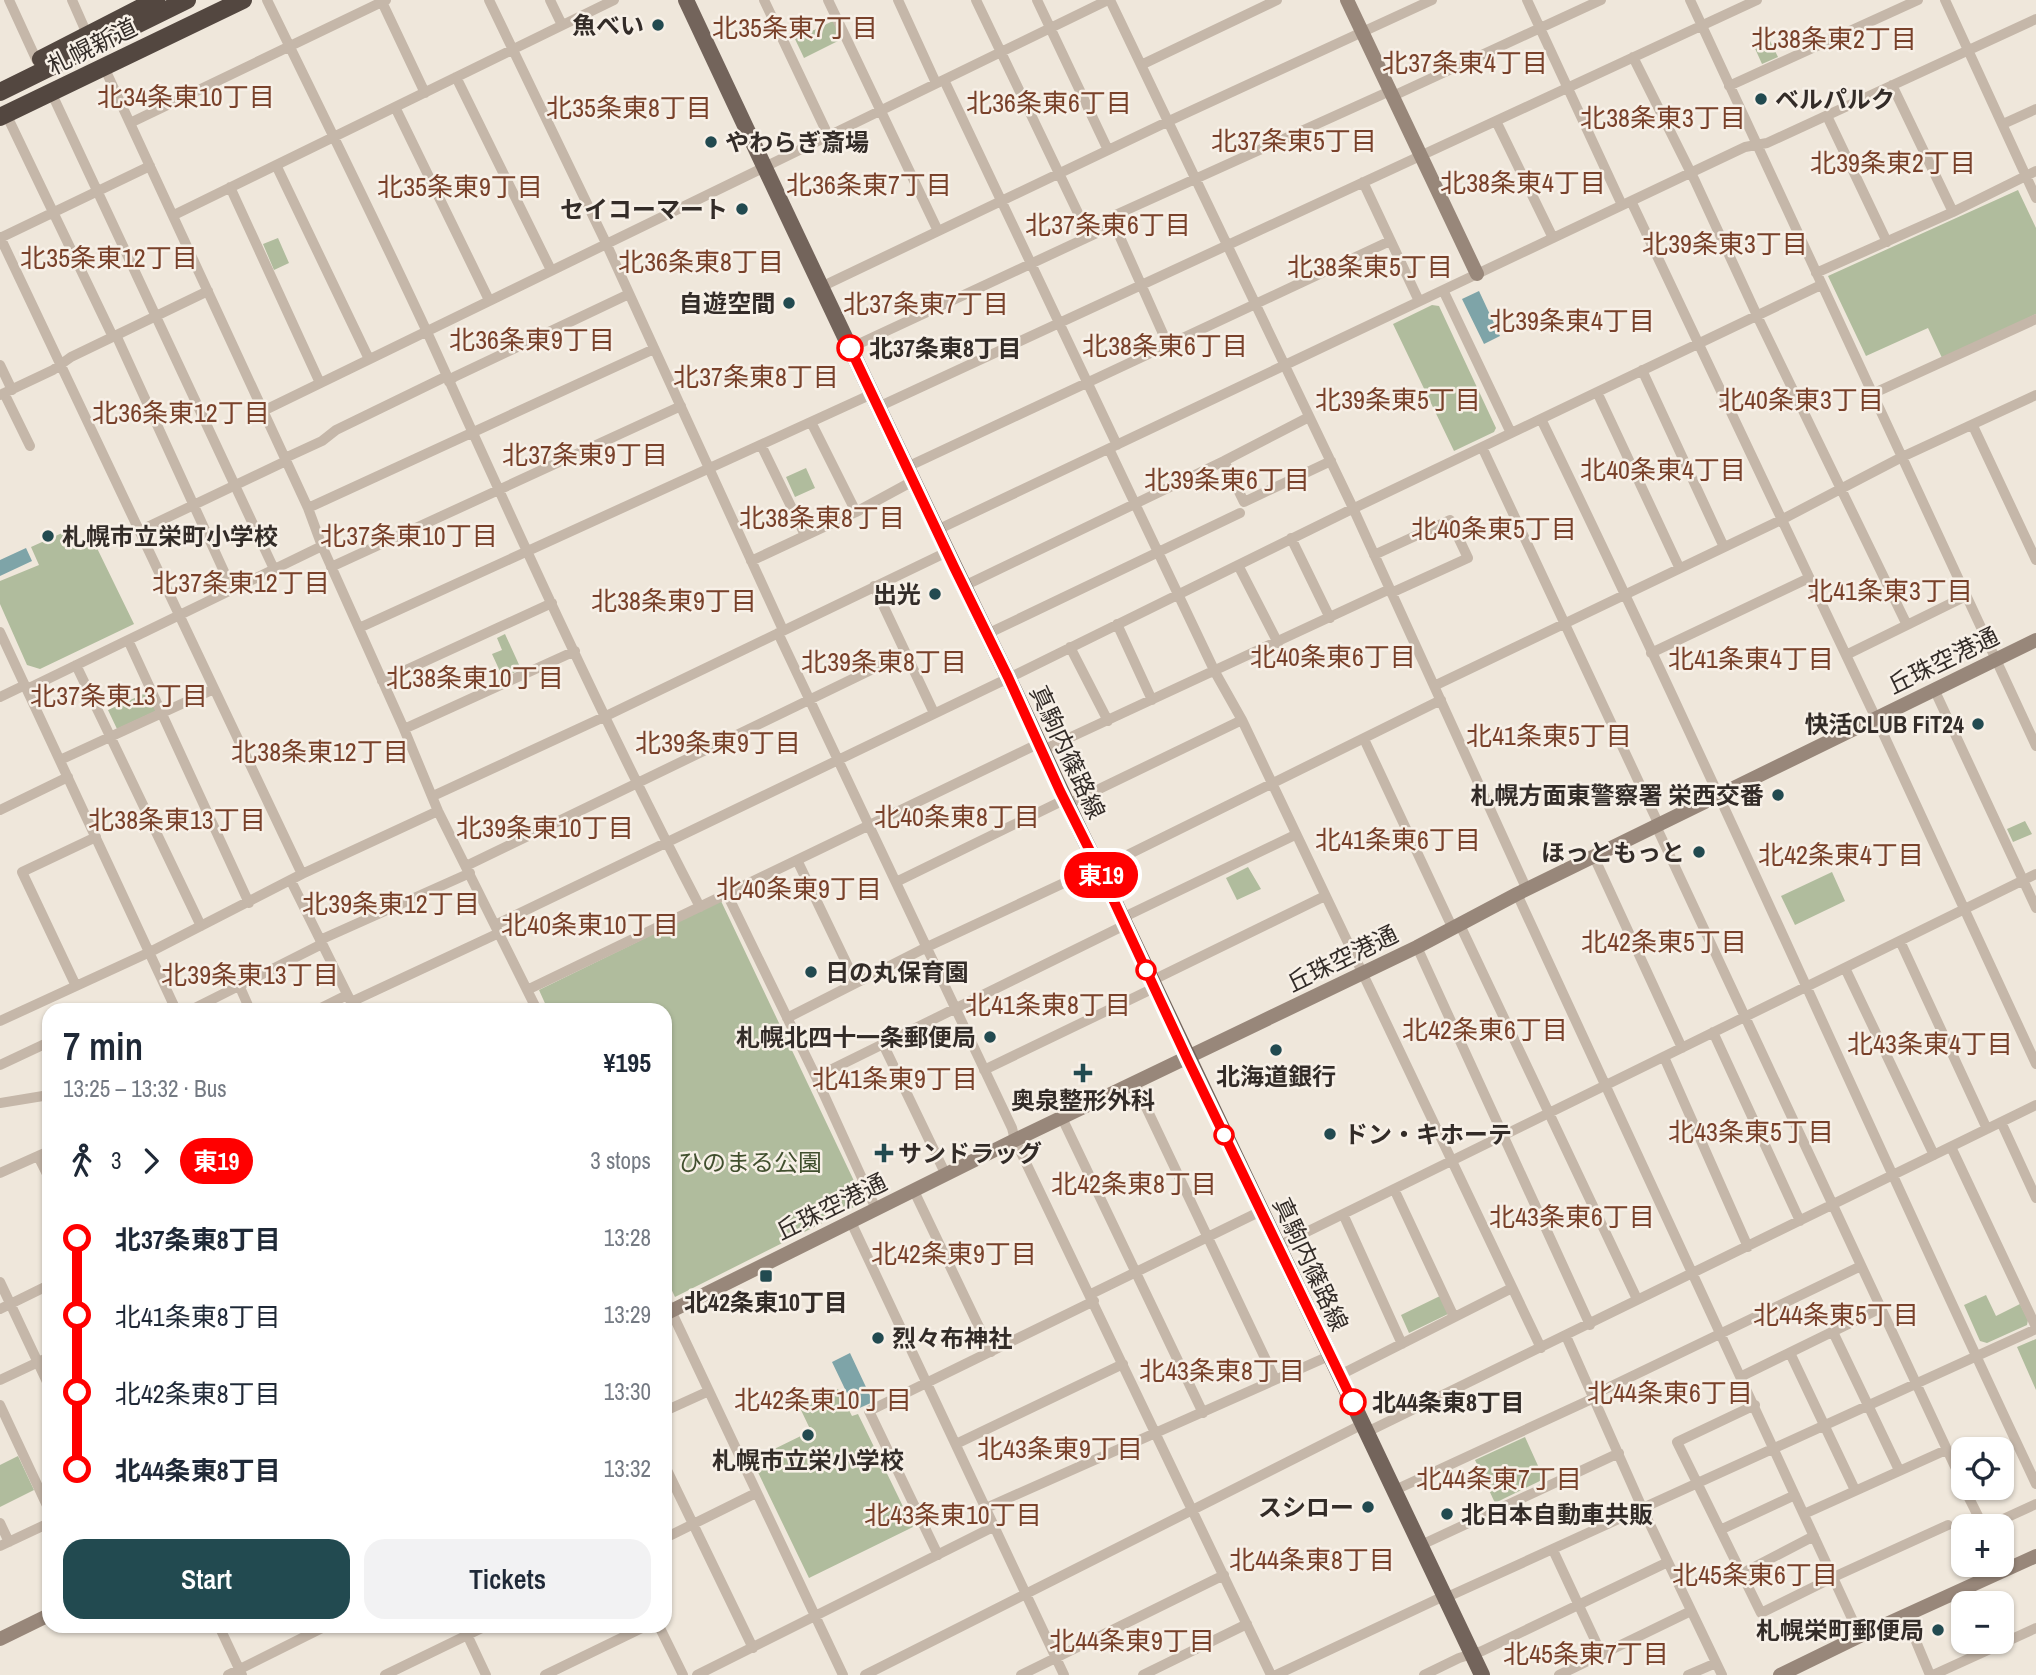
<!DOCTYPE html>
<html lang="en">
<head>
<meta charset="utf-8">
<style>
  :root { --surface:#fff; --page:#f2f2f3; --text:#1f2937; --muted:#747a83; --accent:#224a50 }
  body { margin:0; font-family:"Archivo Narrow","Noto Sans JP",sans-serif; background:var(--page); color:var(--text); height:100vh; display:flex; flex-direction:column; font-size:26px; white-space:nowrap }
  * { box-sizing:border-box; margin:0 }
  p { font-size:23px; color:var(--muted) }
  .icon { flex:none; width:38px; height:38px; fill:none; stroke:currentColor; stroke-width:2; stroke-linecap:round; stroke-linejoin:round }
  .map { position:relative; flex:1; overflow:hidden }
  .drawer { position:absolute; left:42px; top:1003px; width:630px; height:630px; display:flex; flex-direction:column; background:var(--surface); border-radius:21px; box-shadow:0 2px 5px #0004 }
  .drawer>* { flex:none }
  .badge { padding:0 14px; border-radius:23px; font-size:24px; line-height:46px }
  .tools { position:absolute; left:1951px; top:1437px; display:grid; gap:14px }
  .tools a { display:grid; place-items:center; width:63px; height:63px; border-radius:14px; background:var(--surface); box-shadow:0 2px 5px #0004; font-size:35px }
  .map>.badge { position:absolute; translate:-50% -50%; box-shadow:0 0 0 4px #fff }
  .legs { display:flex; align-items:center; gap:10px; height:77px; padding:0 21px; font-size:23px }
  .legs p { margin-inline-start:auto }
  .summary { display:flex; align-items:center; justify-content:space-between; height:119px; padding:0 21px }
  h1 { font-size:38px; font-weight:600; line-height:52px }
  .cta { display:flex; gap:14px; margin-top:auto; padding:14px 21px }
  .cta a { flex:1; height:80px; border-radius:21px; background:var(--accent); color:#fff; font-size:28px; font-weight:600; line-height:80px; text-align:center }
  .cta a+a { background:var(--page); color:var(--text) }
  ul { padding:0 21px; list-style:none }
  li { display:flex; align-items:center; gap:24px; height:77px; font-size:26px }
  li i { display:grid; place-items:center; width:10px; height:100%; margin:0 9px; background:currentColor }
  li i::after { content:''; width:18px; height:18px; margin:-9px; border:5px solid; border-radius:50%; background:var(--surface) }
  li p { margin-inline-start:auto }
  li:first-child i { background:linear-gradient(#0000 50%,currentColor 0) }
  li:last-child i { background:linear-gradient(currentColor 50%,#0000 0) }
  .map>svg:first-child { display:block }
</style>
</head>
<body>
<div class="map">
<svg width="2036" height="1675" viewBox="0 0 2036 1675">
  <rect width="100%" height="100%" fill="#efe7db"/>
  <path fill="#b0bc9d" d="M 833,21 L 842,39 L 804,58 L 795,39 Z
    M 1768,37 L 1778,57 L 1762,64 L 1753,44 Z
    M 2018,190 L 2036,228 L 2036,314 L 1943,360 L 1928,328 L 1866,356 L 1828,276 Z
    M 278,238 L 289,263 L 274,270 L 263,244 Z
    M 1432,305 L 1439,306 L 1496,428 L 1494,432 L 1454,451 L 1393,324 Z
    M 806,468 L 815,488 L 795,497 L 786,477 Z
    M 71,529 L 80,550 L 95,544 L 134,624 L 40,669 L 27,665 L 0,604 L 0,581 L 39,565 L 31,547 Z
    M 505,634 L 521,669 L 503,678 L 492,654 L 502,650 L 497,638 Z
    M 148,692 L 156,711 L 117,729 L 108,710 Z
    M 2025,821 L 2032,834 L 2013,842 L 2007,829 Z
    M 1248,867 L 1261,889 L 1237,900 L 1226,878 Z
    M 1832,872 L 1845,901 L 1795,925 L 1781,896 Z
    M 721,901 L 864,1202 L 675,1297 L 665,1276 L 665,1010 L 548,1010 L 539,990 Z
    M 1986,1295 L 1996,1316 L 2020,1304 L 2028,1320 L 2027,1325 L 1987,1343 L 1980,1341 L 1964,1305 Z
    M 1440,1296 L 1448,1314 L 1409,1333 L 1401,1315 Z
    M 2036,1339 L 2036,1390 L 2017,1347 Z
    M 838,1389 L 852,1416 L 858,1414 L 913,1527 L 809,1578 L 752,1460 L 811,1431 L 800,1408 Z
    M 1525,1437 L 1544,1479 L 1495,1503 L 1475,1460 Z
    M 18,1456 L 34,1490 L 0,1507 L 0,1465 Z"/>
  <path fill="#7ea4a8" d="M 1479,291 L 1500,336 L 1484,344 L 1462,299 Z
    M 26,548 L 32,561 L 0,576 L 0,560 Z
    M 850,1353 L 873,1402 L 855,1410 L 832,1362 Z"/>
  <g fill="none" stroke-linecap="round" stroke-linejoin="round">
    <path stroke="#c5b7a9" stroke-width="10" d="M 9,0 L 37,61
      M 72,0 L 87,34
      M 267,0 C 321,111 376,222 428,334 C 515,526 602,719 700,907
      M 489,0 L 606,243 L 783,630
      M 550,0 L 562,25
      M 764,0 L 828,135
      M 828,0 L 938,231
      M 898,0 L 936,83
      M 976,0 L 1089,236
      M 1037,0 L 1108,150
      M 1110,0 L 1353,508 L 1527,890
      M 1527,0 L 1622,205
      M 1690,0 L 2036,746
      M 1945,0 L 2036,198
      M 382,2 L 425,93
      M 1633,57 L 1695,181 L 1760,322 L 1907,625
      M 1141,65 L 1277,0
      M 104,67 L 308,508 L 322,546 L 404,729 L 438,811 L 537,1010
      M 456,77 L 551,270
      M 944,80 L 1117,445
      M 1892,85 L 1953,212
      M 1729,86 L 1918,0
      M 51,92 L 274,569
      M 1393,96 L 1601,0
      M 395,107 L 489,300
      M 6,114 L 113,337
      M 1827,116 L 1887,242
      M 1496,121 L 1553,238
      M 130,123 L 386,0
      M 2003,124 L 2036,109
      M 276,165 L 369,359
      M 1363,182 L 1419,301
      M 230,187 L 320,383
      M 1631,201 L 1881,729 L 2036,1064
      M 174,215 L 614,0
      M 0,237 L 302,874
      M 0,238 L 150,166
      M 1816,273 L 1953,212 L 2036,171
      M 821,287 L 1169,121 L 1432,0
      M 1443,290 L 1511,433
      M 116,335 L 232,589
      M 1168,345 L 1111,217 L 1390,91
      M 850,348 L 1114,225
      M 0,365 L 12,390
      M 1642,370 L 1723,545
      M 449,382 L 454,377 L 629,294
      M 1597,392 L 1679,567
      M 4,393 L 30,446
      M 1872,394 L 2036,319
      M 0,395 L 53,370 L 71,357 L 208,291
      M 878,407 L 1757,0
      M 263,411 L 1108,0
      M 1541,419 C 1712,771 1869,1130 2036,1484
      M 811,422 L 856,512
      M 1973,426 L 2036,560
      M 761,445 L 805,535
      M 1482,447 L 1659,825
      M 1109,449 L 1215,672 L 1242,720 L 1541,1348
      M 285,458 L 322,441 L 336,430 L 447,376
      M 1224,461 L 1244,502 L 1331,461
      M 907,467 L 1390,241
      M 308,508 L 654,349
      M 937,530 L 1745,147 L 1767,143 L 2036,19
      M 139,531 L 286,461
      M 1291,538 L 1330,618
      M 1374,555 L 1450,520 L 1468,558 L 1391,593
      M 751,561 L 856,512 L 913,481
      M 1238,565 L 1278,643
      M 331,567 L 681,406
      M 874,586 L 934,713
      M 964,586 L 1224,461 L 1309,417
      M 1117,624 L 1152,700
      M 359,628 L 872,394
      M 0,632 L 176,1010
      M 778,633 L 1012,1128 L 1015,1140 L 1271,1675
      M 987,634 L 1240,513
      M 128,640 L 249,903
      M 1070,647 L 1108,721
      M 1651,653 L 1809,578
      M 1846,655 L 1966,596
      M 76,665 L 201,926
      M 382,681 L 552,603
      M 1434,686 L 1781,520 L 1902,457 L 2036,395
      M 27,689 L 322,546
      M 1934,689 L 2036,908
      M 0,697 L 25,685
      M 404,729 L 575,651
      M 1364,739 L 1453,929
      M 1043,750 L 1390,589
      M 60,760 L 214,689
      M 433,796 L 606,716 L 947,552
      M 1066,805 L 1242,720
      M 0,810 L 68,777
      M 1656,826 L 1964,1486
      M 1594,857 L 1682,1048
      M 797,860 L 856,983
      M 466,866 L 906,653
      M 1099,869 L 1441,700
      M 291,881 L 355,1010
      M 896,882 L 1064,800
      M 727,894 L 816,1077 L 876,1209
      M 1517,894 L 1860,1636
      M 1122,918 L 1295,835
      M 495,925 L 1019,673 L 1346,512 L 1821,285
      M 1460,925 L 1637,1299
      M 320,940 L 470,873
      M 1900,941 L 1987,1129
      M 1417,947 L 1590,1325
      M 1845,968 L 1934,1155
      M 1151,981 L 1325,896
      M 239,985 L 250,1010
      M 76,986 L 22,872 L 96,837
      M 527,990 L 1040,743
      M 351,1002 L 499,933
      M 191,1010 L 322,944
      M 317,1010 L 347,995
      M 787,1018 L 927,947 L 1098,867
      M 0,1021 L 150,952 L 302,874 L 438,811
      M 1713,1032 L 1800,1221
      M 883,1044 L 946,1175
      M 1664,1057 L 1748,1247
      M 0,1065 L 49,1042
      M 984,1070 L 1154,988
      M 816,1077 L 1125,925
      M 1135,1084 L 1275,1379
      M 0,1103 L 49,1095
      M 1062,1118 L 1203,1413
      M 2001,1122 L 2036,1198
      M 1951,1147 L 2036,1327
      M 38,1156 L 49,1178
      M 0,1173 L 49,1151
      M 1394,1189 L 1454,1317
      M 914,1191 L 991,1352
      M 1343,1214 L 1402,1344
      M 851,1222 L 1064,1675
      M 1278,1246 L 2036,874
      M 0,1282 L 49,1386
      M 1091,1294 L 1261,1211
      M 665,1298 L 843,1675
      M 0,1309 L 49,1285
      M 1833,1332 L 1899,1470
      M 1566,1336 L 1644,1512 L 1722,1675
      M 1790,1353 L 1855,1490
      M 1340,1375 L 1512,1288
      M 1742,1376 L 1881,1308
      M 0,1380 L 49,1357
      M 1593,1395 L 1861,1266
      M 0,1405 L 49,1510
      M 1755,1405 L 1677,1442 L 1761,1613 L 1838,1575 L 1948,1525
      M 665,1411 L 709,1391
      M 1367,1432 L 2036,1105
      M 956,1444 L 1123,1364
      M 665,1466 L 753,1648
      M 1964,1488 L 1983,1526
      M 1395,1490 L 1594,1398
      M 986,1508 L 1329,1356
      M 1804,1514 L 1946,1450
      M 0,1523 L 9,1542
      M 1988,1526 L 2036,1504
      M 1720,1530 L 1795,1495
      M 665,1538 L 756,1493
      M 0,1546 L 49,1523
      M 1419,1546 L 1619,1453
      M 1553,1550 L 1602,1655
      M 938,1555 L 869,1411 L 1094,1301
      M 1741,1574 L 1814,1536
      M 1445,1598 L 2036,1329
      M 1905,1615 L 1930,1675
      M 219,1626 L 242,1675
      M 463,1626 L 486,1675
      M 659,1626 L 683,1675
      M 228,1675 L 326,1626
      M 385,1675 L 486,1626
      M 545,1675 L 646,1626
      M 697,1675 L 995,1526
      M 865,1675 L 1363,1424
      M 1021,1675 L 1224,1575
      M 1143,1675 L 1247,1624
      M 1276,1675 L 1444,1596
      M 1424,1675 L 1459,1658 L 1482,1651 L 1668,1562
      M 1559,1675 L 1691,1611
      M 1688,1675 L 1716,1663
      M 1933,1675 L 2036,1628"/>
    <path stroke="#98877a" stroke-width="14" d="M 1347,0 L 1477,274
      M 665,1314 L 1015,1140 L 1417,947 L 1517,894 L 2036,640
      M 0,1639 L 49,1615
      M 1780,1675 L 1860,1636 L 2036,1556"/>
    <path stroke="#73645b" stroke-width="16" d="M 686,0 C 792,226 898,451 1007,675 C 1038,739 1066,804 1098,867 L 1482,1675"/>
    <path stroke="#534740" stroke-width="18" d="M 41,59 L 156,0
      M 0,92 L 187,0
      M 0,117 L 243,0"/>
  </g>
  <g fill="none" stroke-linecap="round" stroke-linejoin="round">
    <defs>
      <path id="line-1" d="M 850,348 L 954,567 L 1008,677 L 1060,791 L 1098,867 L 1187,1058 L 1353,1402"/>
    </defs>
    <use href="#line-1" stroke="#fff" stroke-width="16"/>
    <use href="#line-1" stroke="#f00" stroke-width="10"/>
  </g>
  <g fill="#224a50" stroke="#f7f0e7" stroke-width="2.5">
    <circle cx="658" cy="25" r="7"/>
    <circle cx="1761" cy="99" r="7"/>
    <circle cx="711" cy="142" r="7"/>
    <circle cx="742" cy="209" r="7"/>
    <circle cx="789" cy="303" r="7"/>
    <circle cx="48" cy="536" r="7"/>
    <circle cx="935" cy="594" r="7"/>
    <circle cx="1978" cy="724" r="7"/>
    <circle cx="1778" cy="795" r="7"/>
    <circle cx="1699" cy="852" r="7"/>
    <circle cx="811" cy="972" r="7"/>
    <circle cx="990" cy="1037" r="7"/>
    <circle cx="1276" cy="1050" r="7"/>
    <path d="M1079.5 1062.5h7v7h7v7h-7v7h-7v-7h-7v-7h7z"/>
    <circle cx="1330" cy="1134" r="7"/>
    <path d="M880.5 1142.5h7v7h7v7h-7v7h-7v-7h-7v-7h7z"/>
    <rect x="759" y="1269" width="14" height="14" rx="3.5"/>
    <circle cx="878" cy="1338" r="7"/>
    <circle cx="808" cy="1435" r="7"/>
    <circle cx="1368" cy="1507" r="7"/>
    <circle cx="1447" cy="1514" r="7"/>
    <circle cx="1938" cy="1630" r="7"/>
  </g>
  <g fill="#fff" stroke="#f00" stroke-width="3.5">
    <circle cx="850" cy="348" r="12"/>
    <circle cx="1146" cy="970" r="9"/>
    <circle cx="1224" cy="1135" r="9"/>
    <circle cx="1353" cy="1402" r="12"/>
  </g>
  <g text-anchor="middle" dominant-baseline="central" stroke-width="5" stroke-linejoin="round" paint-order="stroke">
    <g font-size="24" font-weight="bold" fill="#332c28" stroke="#f7f0e7" text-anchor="end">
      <text x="644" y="25">魚べい</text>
      <text x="1775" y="99" text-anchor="start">ベルパルク</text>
      <text x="725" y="142" text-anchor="start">やわらぎ斎場</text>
      <text x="728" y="209">セイコーマート</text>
      <text x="775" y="303">自遊空間</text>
      <text x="62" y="536" text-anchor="start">札幌市立栄町小学校</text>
      <text x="921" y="594">出光</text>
      <text x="1964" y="724">快活CLUB FiT24</text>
      <text x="1764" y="795">札幌方面東警察署 栄西交番</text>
      <text x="1685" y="852">ほっともっと</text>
      <text x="825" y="972" text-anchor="start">日の丸保育園</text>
      <text x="976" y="1037">札幌北四十一条郵便局</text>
      <text x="1276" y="1076" text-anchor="middle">北海道銀行</text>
      <text x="1083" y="1100" text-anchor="middle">奥泉整形外科</text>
      <text x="1344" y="1134" text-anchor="start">ドン・キホーテ</text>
      <text x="898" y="1153" text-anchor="start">サンドラッグ</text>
      <text x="766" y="1302" text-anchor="middle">北42条東10丁目</text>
      <text x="892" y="1338" text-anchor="start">烈々布神社</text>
      <text x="808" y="1460" text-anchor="middle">札幌市立栄小学校</text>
      <text x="1354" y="1507">スシロー</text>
      <text x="1461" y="1514" text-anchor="start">北日本自動車共販</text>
      <text x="1924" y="1630">札幌栄町郵便局</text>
    </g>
    <g font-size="24" fill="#332c28" stroke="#f7f0e7">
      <text transform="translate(92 46) rotate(-26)">札幌新道</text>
      <text transform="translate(1943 660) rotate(-26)">丘珠空港通</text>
      <text transform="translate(1068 752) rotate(65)">真駒内篠路線</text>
      <text transform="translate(1342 958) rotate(-26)">丘珠空港通</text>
      <text transform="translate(831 1206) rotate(-26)">丘珠空港通</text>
      <text transform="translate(1311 1264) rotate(65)">真駒内篠路線</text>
    </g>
    <g font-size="24" font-weight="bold" fill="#332c28" stroke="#f7f0e7" text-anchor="start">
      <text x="869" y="348">北37条東8丁目</text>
      <text x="1372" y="1402">北44条東8丁目</text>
    </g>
    <g font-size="24" fill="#414f2e" stroke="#f7f0e7">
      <text x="750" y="1162">ひのまる公園</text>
    </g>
    <g font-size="26" fill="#79412a" stroke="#f7f0e7">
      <text x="795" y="27">北35条東7丁目</text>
      <text x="1834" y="38">北38条東2丁目</text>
      <text x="1465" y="62">北37条東4丁目</text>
      <text x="186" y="96">北34条東10丁目</text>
      <text x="1049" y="102">北36条東6丁目</text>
      <text x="629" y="107">北35条東8丁目</text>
      <text x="1663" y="117">北38条東3丁目</text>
      <text x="1294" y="140">北37条東5丁目</text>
      <text x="1893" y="162">北39条東2丁目</text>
      <text x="1523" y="182">北38条東4丁目</text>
      <text x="869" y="184">北36条東7丁目</text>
      <text x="460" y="186">北35条東9丁目</text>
      <text x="1108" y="224">北37条東6丁目</text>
      <text x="1725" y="243">北39条東3丁目</text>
      <text x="109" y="257">北35条東12丁目</text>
      <text x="701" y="261">北36条東8丁目</text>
      <text x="1370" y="266">北38条東5丁目</text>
      <text x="926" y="303">北37条東7丁目</text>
      <text x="1572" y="320">北39条東4丁目</text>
      <text x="532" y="339">北36条東9丁目</text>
      <text x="1165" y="345">北38条東6丁目</text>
      <text x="756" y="376">北37条東8丁目</text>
      <text x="1398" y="399">北39条東5丁目</text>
      <text x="1801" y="399">北40条東3丁目</text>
      <text x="181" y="412">北36条東12丁目</text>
      <text x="585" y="454">北37条東9丁目</text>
      <text x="1663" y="469">北40条東4丁目</text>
      <text x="1227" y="479">北39条東6丁目</text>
      <text x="822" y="517">北38条東8丁目</text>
      <text x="1494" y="528">北40条東5丁目</text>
      <text x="409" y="535">北37条東10丁目</text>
      <text x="241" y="582">北37条東12丁目</text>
      <text x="1890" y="590">北41条東3丁目</text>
      <text x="674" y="600">北38条東9丁目</text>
      <text x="1333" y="656">北40条東6丁目</text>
      <text x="1751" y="658">北41条東4丁目</text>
      <text x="884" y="661">北39条東8丁目</text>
      <text x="475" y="677">北38条東10丁目</text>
      <text x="119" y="695">北37条東13丁目</text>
      <text x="1549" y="735">北41条東5丁目</text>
      <text x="718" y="742">北39条東9丁目</text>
      <text x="320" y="751">北38条東12丁目</text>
      <text x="957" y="816">北40条東8丁目</text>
      <text x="177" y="819">北38条東13丁目</text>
      <text x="545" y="827">北39条東10丁目</text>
      <text x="1398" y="839">北41条東6丁目</text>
      <text x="1841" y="854">北42条東4丁目</text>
      <text x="799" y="888">北40条東9丁目</text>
      <text x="391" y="903">北39条東12丁目</text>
      <text x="590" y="924">北40条東10丁目</text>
      <text x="1664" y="941">北42条東5丁目</text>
      <text x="250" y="974">北39条東13丁目</text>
      <text x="1048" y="1004">北41条東8丁目</text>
      <text x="1485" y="1029">北42条東6丁目</text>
      <text x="1930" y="1043">北43条東4丁目</text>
      <text x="895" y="1078">北41条東9丁目</text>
      <text x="1751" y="1131">北43条東5丁目</text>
      <text x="1134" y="1183">北42条東8丁目</text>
      <text x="1572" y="1216">北43条東6丁目</text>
      <text x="954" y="1253">北42条東9丁目</text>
      <text x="1836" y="1314">北44条東5丁目</text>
      <text x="1222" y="1370">北43条東8丁目</text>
      <text x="1670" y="1392">北44条東6丁目</text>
      <text x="823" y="1399">北42条東10丁目</text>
      <text x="1060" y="1448">北43条東9丁目</text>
      <text x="1499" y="1478">北44条東7丁目</text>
      <text x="953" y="1514">北43条東10丁目</text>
      <text x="1312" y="1559">北44条東8丁目</text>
      <text x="1755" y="1574">北45条東6丁目</text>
      <text x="1132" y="1640">北44条東9丁目</text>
      <text x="1586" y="1653">北45条東7丁目</text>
    </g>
  </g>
</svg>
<div class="tools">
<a><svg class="icon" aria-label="locate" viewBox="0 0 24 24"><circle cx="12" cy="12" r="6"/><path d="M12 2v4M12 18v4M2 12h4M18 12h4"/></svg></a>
<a>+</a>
<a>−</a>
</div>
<b class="badge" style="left:1101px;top:875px;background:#f00;color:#fff">東19</b>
<section class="drawer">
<div class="summary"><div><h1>7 min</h1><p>13:25 – 13:32 · Bus</p></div><b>¥195</b></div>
<div class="legs"><svg class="icon" aria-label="walk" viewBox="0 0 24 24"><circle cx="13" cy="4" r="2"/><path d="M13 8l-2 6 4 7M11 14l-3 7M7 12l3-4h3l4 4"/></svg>3<svg class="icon" aria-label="forward" viewBox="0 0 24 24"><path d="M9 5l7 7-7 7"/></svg><b class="badge" style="background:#f00;color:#fff">東19</b><p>3 stops</p></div>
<ul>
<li><i style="color:#f00"></i><b>北37条東8丁目</b><p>13:28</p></li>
<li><i style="color:#f00"></i><span>北41条東8丁目</span><p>13:29</p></li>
<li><i style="color:#f00"></i><span>北42条東8丁目</span><p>13:30</p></li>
<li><i style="color:#f00"></i><b>北44条東8丁目</b><p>13:32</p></li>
</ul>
<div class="cta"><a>Start</a><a>Tickets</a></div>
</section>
</div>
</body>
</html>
